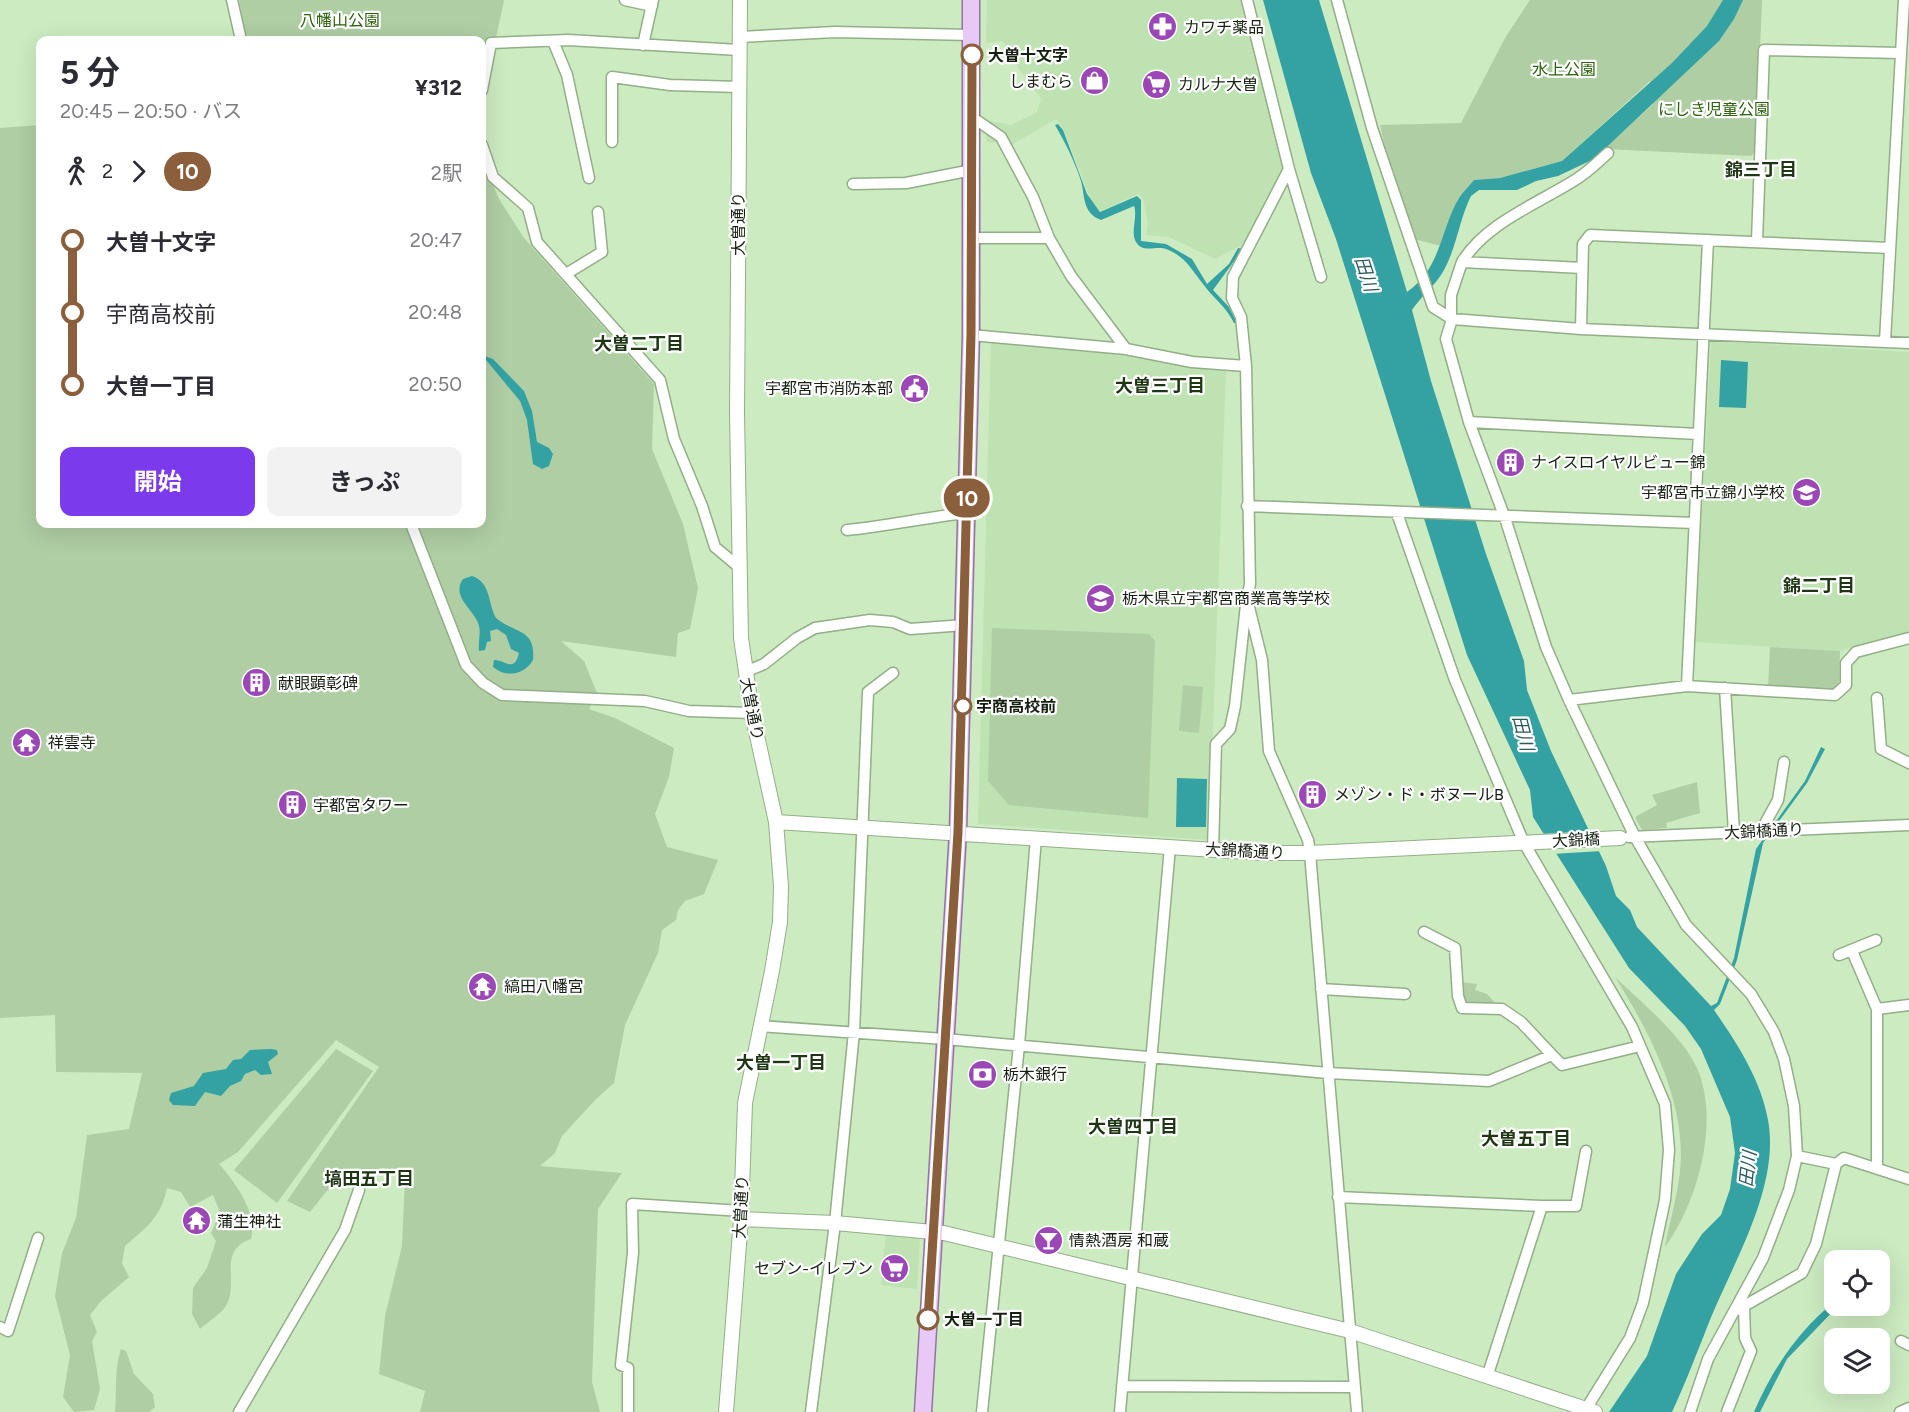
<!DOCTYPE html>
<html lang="ja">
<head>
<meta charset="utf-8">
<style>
  :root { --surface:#fff; --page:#f2f2f3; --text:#2b2b33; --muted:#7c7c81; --accent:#7c3aed }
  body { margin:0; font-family:Figtree,"Noto Sans JP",sans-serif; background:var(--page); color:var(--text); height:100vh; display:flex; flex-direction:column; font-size:22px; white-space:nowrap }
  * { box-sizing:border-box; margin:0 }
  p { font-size:20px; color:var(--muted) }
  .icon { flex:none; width:33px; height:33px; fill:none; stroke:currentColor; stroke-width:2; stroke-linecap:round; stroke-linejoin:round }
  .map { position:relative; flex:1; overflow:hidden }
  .panel { position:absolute; left:36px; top:36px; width:450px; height:492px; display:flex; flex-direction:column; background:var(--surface); border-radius:12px; box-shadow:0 6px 24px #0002 }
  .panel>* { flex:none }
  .badge { padding:0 12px; border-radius:20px; font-size:21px; line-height:39px }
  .buttons { position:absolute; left:1824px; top:1250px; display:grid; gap:12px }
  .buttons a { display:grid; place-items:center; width:66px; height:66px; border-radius:12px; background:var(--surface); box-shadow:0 6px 24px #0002; font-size:30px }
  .map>.badge { position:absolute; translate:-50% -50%; box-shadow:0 0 0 3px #fff }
  .legs { display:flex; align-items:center; gap:9px; height:66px; padding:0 24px; font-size:20px }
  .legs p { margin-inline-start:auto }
  .head { display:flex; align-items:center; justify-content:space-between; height:102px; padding:0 24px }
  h1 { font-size:33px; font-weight:700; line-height:45px }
  .primary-button { display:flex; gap:12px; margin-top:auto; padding:12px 24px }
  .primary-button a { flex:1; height:69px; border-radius:12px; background:var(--accent); color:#fff; font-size:24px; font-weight:700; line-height:69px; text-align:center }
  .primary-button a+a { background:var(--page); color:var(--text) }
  ul { padding:0 24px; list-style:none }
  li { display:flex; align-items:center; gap:21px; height:72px; font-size:22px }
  li i { display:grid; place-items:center; width:9px; height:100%; margin:0 8px; background:currentColor }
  li i::after { content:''; width:15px; height:15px; margin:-8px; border:4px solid; border-radius:50%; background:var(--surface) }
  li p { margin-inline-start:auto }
  li:first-child i { background:linear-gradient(#0000 50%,currentColor 0) }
  li:last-child i { background:linear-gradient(currentColor 50%,#0000 0) }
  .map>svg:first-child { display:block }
</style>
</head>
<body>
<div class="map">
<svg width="1909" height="1412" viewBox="0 0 1909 1412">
  <rect width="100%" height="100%" fill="#ccebc1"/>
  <path fill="#bfe2b2" d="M 987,0 L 1240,0 L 1285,169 L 1248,242 L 1215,259 L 1169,237 L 1146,235 L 1148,223 L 1143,199 L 1138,194 L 1101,211 L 1091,201 L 1063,128 L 1056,119 L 1013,144 L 987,142 L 986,120 L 1011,125 L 1037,112 L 1041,99 L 1013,61 L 1003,41 L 986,43 Z
    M 991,340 L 1121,352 L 1172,364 L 1226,371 L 1209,840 L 978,824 Z
    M 1711,341 L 1909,352 L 1909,632 L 1840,651 L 1695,642 Z
    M 886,1233 L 920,1236 L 917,1289 L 881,1285 Z"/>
  <path fill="#afcea4" d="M 239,0 L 503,0 L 504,1 L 482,103 L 482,40 L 246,40 Z
    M 1530,0 L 1762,0 L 1756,151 L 1751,156 L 1604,149 L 1653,104 L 1650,81 L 1562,161 L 1500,178 L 1474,180 L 1458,199 L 1441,246 L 1414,239 L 1386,152 L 1380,125 L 1461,123 L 1505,38 Z
    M 40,125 L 40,524 L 482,524 L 482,159 L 499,199 L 524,238 L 654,384 L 652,449 L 683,524 L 698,588 L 690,629 L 678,633 L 676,657 L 561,641 L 584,661 L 597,693 L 589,709 L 615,718 L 674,748 L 669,777 L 655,814 L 667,847 L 718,860 L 704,894 L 685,901 L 678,910 L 676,920 L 662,930 L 658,953 L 625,1025 L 614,1083 L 596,1099 L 562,1136 L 555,1153 L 540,1166 L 622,1173 L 598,1209 L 592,1382 L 600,1412 L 420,1412 L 425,1391 L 379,1374 L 385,1316 L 402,1246 L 405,1178 L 384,1168 L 337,1178 L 310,1212 L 287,1201 L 379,1067 L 336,1040 L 238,1152 L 219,1164 C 235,1182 258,1213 251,1239 C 217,1251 239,1281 227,1304 C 223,1313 207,1322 200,1329 L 192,1314 L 193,1288 L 207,1268 L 216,1241 L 211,1233 L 220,1212 L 213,1195 L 190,1207 L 181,1192 L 167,1188 C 161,1217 147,1227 125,1246 L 122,1263 L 129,1277 L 101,1301 L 90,1315 L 97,1332 L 92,1341 L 100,1389 L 94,1410 L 74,1412 L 63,1397 L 70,1355 L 55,1296 L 62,1253 L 76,1218 L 87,1135 L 129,1129 L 142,1073 L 56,1072 L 55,1015 L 0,1018 L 0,128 Z
    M 992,628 L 1149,634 L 1155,641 L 1148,818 L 1009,805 L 988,781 Z
    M 1770,647 L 1840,651 L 1839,684 L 1834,691 L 1768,688 Z
    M 1183,685 L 1203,687 L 1199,733 L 1179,731 Z
    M 1697,782 L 1700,813 L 1666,823 L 1667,828 L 1642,830 L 1635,817 L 1657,805 L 1652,795 Z
    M 1615,977 C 1641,1002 1679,1033 1695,1064 C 1722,1116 1698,1203 1665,1247 C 1669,1224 1676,1201 1679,1179 C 1690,1109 1651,1034 1615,977 Z
    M 1461,982 L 1477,984 L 1475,990 L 1487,994 L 1495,1003 L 1471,1004 L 1464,1001 L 1460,993 Z
    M 336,1049 L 373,1071 L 277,1203 L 234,1170 Z
    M 121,1349 L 126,1351 L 134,1374 L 153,1394 L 155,1407 L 149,1412 L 115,1412 C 117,1390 114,1370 121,1349 Z"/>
  <path fill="#34a1a3" d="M 1263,0 L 1319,0 L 1407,292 C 1441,269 1441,228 1459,198 C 1463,192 1469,186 1474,180 L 1500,178 L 1562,161 L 1672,63 L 1707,26 L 1723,0 L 1743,0 L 1734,19 L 1719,41 L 1594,159 L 1558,176 L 1536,181 L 1517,190 L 1479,190 L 1471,196 C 1459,220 1457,246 1444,270 C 1435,286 1422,295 1412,310 L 1431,381 L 1486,554 L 1524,661 L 1527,690 L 1551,751 L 1606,866 L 1616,896 L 1630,910 L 1637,927 L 1711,1006 L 1717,1003 L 1734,958 L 1756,849 L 1805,781 L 1821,747 L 1825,749 L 1807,783 L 1763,843 L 1737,960 L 1720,1004 L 1714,1010 C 1737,1043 1761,1080 1768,1120 C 1780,1184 1736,1258 1712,1315 C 1699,1347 1687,1380 1672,1412 L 1609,1412 L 1647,1356 L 1676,1274 L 1702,1234 L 1721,1215 L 1730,1189 L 1735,1153 L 1730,1117 L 1701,1049 L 1685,1026 L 1629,968 L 1533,817 L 1530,790 L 1467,655 L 1336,239 L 1311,173 Z
    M 1058,124 L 1063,130 L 1087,194 L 1100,212 L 1137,196 L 1141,200 L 1141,241 L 1166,244 L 1192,259 L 1207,284 L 1229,264 L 1238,248 L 1243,249 L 1213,290 L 1229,307 L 1237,323 L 1234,323 C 1225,305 1214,299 1203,284 C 1191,269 1185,256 1166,249 C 1157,245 1143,254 1136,242 C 1130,232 1138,217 1134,206 L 1101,220 C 1082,213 1085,195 1081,181 C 1075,162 1065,142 1055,125 Z
    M 482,355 L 493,359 L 524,391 L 532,411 L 537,442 L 549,448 L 553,454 L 549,466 L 542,469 L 533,464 L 527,420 L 520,401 Z
    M 1721,360 L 1748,362 L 1746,408 L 1719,407 Z
    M 472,576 C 491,582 488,604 496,618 C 515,634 536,628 533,660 C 524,675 506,678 493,667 L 494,660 C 504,659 514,674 519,653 L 511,649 L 506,635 L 497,629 L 490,631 L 491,641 L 487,642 L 485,650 L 479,651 C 478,642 481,634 479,626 C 476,611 450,597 463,579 Z
    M 1177,778 L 1207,779 L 1206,827 L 1176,827 Z
    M 271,1049 L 277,1050 L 278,1054 L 268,1062 L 272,1074 L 261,1075 L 255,1070 L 245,1074 L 241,1081 L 230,1086 L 221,1096 L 205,1092 L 195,1106 L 173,1105 L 169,1100 L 171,1093 L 194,1086 L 203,1073 L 226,1069 L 233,1060 L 241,1059 L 250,1050 Z
    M 1834,1302 L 1834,1305 L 1839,1305 L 1787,1359 L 1760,1412 L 1754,1412 C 1772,1370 1798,1331 1834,1302 Z"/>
  <path fill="#ccebc1" d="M 1593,831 L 1602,851 L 1552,854 L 1540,834 Z"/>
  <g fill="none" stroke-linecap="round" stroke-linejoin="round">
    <defs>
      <path id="minor" d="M 232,0 L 241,40
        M 625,0 L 652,6
        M 1247,0 L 1289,169 L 1233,277 L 1232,298 L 1241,317 L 1246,366 L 1250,584 L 1247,599 L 1262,660 L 1269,751 L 1308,840 L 1310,853 L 1357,1412
        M 1337,0 L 1372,128 L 1433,307 L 1452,319 L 1446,339 L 1469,422 L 1505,518 L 1546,647 L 1569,700 L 1635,837 L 1686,925 L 1751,994 L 1774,1032 L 1784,1059 L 1794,1106 L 1797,1156 L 1789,1190 L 1763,1258 L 1708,1359 L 1690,1412
        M 740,37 L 835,32 L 971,35
        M 553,41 L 567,75 L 589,178
        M 643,45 L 653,0
        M 482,90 L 491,43 L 568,40 L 739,50
        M 972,117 L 1001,137 L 1033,197 L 1049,238 L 1071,276 L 1126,349
        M 612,142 L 612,77 L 670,85 L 739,87
        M 482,145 L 493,177 L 528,208 L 537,242 L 660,380 L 674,439 L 702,506 L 715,547 L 740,568
        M 1289,169 L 1321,277
        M 853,184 L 906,183 L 972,170
        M 971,238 L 1049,238
        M 1757,241 L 1764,50 L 1900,53
        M 1462,262 C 1486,223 1537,204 1575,180 C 1587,173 1598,162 1608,153
        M 566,274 L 602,252 L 598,212
        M 1451,318 L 1451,295 L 1462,262 L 1582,268
        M 1452,319 L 1581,329 L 1909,343
        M 1581,329 L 1583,244 L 1590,235 L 1890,248
        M 971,335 L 1126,349 L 1192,362 L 1246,366
        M 1885,341 L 1904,0
        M 1469,422 L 1698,434
        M 1247,506 L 1694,523
        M 1397,513 L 1455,680 L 1524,843 L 1632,1027 L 1665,1104 L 1669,1150 L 1665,1200 L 1643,1303 L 1630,1338 L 1586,1409
        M 411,524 L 466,665 L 483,683 L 502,695 L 645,701 L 689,711 L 752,713
        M 847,530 C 888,526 927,517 967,513
        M 745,672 L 764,664 L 797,638 L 815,628 L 870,620 L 893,622 L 910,629 L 965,625
        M 1687,686 L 1708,240
        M 1725,688 L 1734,832
        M 1877,698 L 1881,749 L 1909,763
        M 1569,700 L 1687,686 L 1835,695 L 1846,685 L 1846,663 L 1856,652 L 1909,638
        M 1761,831 L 1778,800 L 1784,762
        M 1629,837 L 1909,825
        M 1213,850 L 1216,744 L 1230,729 L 1235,706 L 1246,605
        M 1424,932 L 1455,948 L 1458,996 L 1462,1008 L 1502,1009 L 1521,1022 L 1552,1055
        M 1852,951 L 1877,1009 L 1909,1005
        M 1839,955 L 1876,940
        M 1321,989 L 1405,994
        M 1877,1009 L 1877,1169
        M 760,1026 L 945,1039 L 1328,1073 L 1489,1081 L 1552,1055 L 1562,1065 L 1640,1046
        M 1797,1156 L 1836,1164 L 1844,1158 L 1909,1179
        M 1338,1197 L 1542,1206 L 1488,1374
        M 1542,1206 L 1576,1206 L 1586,1151
        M 1737,1310 L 1802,1273 L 1816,1244 L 1836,1164
        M 0,1327 L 8,1331 L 38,1238
        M 1901,1341 L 1909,1345
        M 1122,1386 L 1355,1387
        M 239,1412 L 345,1230 L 359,1190
        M 628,1412 L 628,1368 L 621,1365 L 633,1253 L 632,1204 L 742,1211
        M 811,1412 L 835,1223 L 854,1032 L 868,692 L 893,673
        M 982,1412 L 1019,1045 L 1036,838
        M 1120,1412 L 1170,847
        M 1727,1412 L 1751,1351 L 1745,1338 L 1744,1306
        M 1900,1412 L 1909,1408"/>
      <path id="tertiary" d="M 776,822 L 1262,853 L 1310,853 L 1620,838
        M 741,1219 L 835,1223 L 944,1233 L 1350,1331 L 1595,1412
        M 726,1412 L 741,1219 L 745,1103 L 772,971 L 780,922 L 781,886 L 776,822 L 752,713 L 741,638 L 737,413 L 740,0"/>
      <path id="primary" d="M 923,1412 L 958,832 L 971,335 L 971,0"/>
    </defs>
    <use href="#minor" stroke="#92af87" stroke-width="13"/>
    <use href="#tertiary" stroke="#92af87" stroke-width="16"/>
    <use href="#primary" stroke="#94759f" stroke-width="19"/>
    <use href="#minor" stroke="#fff" stroke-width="10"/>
    <use href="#tertiary" stroke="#fff" stroke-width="14"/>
    <use href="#primary" stroke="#e8c8f4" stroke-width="16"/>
  </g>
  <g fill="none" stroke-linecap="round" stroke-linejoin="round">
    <defs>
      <path id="line-1" d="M 928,1319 L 958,832 L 971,334 L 972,55"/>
    </defs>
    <use href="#line-1" stroke="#fff" stroke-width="14"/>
    <use href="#line-1" stroke="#8b5e3c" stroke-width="9"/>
  </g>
  <defs>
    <symbol id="pharmacy-disc" viewBox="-11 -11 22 22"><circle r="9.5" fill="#9b47b5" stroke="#fff"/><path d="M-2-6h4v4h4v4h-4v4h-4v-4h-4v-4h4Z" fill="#fff"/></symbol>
    <symbol id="shop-disc" viewBox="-11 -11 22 22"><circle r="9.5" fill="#9b47b5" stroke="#fff"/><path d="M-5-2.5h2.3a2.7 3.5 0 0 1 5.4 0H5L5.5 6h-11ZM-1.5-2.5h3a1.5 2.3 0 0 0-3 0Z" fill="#fff"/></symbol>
    <symbol id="supermarket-disc" viewBox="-11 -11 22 22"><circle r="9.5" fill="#9b47b5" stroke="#fff"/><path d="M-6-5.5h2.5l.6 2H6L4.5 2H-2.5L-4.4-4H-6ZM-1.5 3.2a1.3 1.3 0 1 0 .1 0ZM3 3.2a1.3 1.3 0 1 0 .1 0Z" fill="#fff"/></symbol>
    <symbol id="civic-disc" viewBox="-11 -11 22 22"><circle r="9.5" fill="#9b47b5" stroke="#fff"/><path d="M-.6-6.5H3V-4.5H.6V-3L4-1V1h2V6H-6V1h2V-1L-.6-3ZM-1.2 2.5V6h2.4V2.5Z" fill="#fff"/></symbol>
    <symbol id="building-disc" viewBox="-11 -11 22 22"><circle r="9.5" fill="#9b47b5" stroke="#fff"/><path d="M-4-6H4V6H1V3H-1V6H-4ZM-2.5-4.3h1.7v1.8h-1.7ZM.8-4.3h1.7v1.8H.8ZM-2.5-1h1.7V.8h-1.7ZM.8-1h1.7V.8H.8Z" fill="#fff"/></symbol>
    <symbol id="school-disc" viewBox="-11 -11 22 22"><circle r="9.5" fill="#9b47b5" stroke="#fff"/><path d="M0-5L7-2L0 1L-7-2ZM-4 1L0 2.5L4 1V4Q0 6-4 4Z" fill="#fff"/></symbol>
    <symbol id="temple-disc" viewBox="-11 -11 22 22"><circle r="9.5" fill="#9b47b5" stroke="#fff"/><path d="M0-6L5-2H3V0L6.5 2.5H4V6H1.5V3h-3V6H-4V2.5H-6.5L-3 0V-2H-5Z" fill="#fff"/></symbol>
    <symbol id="bank-disc" viewBox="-11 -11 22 22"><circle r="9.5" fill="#9b47b5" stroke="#fff"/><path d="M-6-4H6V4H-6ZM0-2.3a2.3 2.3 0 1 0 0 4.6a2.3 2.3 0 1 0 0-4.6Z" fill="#fff"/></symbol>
    <symbol id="bar-disc" viewBox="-11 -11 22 22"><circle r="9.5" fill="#9b47b5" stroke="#fff"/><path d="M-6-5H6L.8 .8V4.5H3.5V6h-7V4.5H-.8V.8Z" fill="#fff"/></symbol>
  </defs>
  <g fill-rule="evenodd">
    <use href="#pharmacy-disc" x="1146" y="10" width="33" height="33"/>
    <use href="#shop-disc" x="1078" y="64" width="33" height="33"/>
    <use href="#supermarket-disc" x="1140" y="68" width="33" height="33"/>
    <use href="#civic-disc" x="898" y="372" width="33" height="33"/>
    <use href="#building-disc" x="1494" y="446" width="33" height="33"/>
    <use href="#school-disc" x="1790" y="476" width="33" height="33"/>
    <use href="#school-disc" x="1084" y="582" width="33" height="33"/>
    <use href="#building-disc" x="240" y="666" width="33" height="33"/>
    <use href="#temple-disc" x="10" y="726" width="33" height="33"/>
    <use href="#building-disc" x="1296" y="778" width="33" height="33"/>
    <use href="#building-disc" x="276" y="788" width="33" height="33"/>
    <use href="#temple-disc" x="466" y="970" width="33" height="33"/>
    <use href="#bank-disc" x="966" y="1058" width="33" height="33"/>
    <use href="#temple-disc" x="180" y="1204" width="33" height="33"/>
    <use href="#bar-disc" x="1032" y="1224" width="33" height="33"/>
    <use href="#supermarket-disc" x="878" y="1252" width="33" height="33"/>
  </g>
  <g fill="#fff" stroke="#8b5e3c" stroke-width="3">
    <circle cx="972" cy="55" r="10"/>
    <circle cx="963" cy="706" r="8"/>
    <circle cx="928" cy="1319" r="10"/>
  </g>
  <g text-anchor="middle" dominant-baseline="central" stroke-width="4.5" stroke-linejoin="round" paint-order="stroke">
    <g font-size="16" fill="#2c620d" stroke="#fff">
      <text x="340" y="20">八幡山公園</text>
      <text x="1564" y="69">水上公園</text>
      <text x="1714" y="109">にしき児童公園</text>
    </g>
    <g font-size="16" fill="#152011" stroke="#fff" text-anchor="start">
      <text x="1184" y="27">カワチ薬品</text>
      <text x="1073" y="81" text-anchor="end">しまむら</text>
      <text x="1178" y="84">カルナ大曽</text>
      <text x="893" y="388" text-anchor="end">宇都宮市消防本部</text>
      <text x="1531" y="462">ナイスロイヤルビュー錦</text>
      <text x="1785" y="492" text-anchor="end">宇都宮市立錦小学校</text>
      <text x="1122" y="598">栃木県立宇都宮商業高等学校</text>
      <text x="278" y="683">献眼顕彰碑</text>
      <text x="48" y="742">祥雲寺</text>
      <text x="1334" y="794">メゾン・ド・ボヌールB</text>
      <text x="313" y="805">宇都宮タワー</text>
      <text x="504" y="986">縞田八幡宮</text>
      <text x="1003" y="1074">栃木銀行</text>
      <text x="217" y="1221">蒲生神社</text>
      <text x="1069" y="1240">情熱酒房 和蔵</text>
      <text x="873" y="1268" text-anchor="end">セブン-イレブン</text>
    </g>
    <g font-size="16" font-weight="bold" fill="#152011" stroke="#fff" text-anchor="start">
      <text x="988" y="55">大曽十文字</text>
      <text x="976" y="706">宇商高校前</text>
      <text x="944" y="1319">大曽一丁目</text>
    </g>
    <g font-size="16" fill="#152011" stroke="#fff">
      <text transform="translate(738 224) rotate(-90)">大曽通り</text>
      <text transform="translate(752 709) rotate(79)">大曽通り</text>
      <text transform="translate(1764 831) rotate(-3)">大錦橋通り</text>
      <text transform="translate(1576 840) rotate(-3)">大錦橋</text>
      <text transform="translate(1245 851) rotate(3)">大錦橋通り</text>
      <text transform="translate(741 1207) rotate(-87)">大曽通り</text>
    </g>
    <g font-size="18" font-weight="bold" fill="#1e3614" stroke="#fff">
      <text x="1761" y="170">錦三丁目</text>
      <text x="639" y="344">大曽二丁目</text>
      <text x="1160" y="386">大曽三丁目</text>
      <text x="1819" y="586">錦二丁目</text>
      <text x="781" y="1063">大曽一丁目</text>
      <text x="1133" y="1127">大曽四丁目</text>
      <text x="1526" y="1139">大曽五丁目</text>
      <text x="369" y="1179">塙田五丁目</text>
    </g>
    <g font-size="18" font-style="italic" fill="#2d5b5c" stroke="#fff">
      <text transform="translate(1366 274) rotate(72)">田川</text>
      <text transform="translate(1523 733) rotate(76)">田川</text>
      <text transform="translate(1748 1169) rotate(-84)">田川</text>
    </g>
  </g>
</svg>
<div class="buttons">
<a><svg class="icon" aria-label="locate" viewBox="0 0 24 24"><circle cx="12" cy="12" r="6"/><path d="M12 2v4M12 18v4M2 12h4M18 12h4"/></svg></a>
<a><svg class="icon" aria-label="layers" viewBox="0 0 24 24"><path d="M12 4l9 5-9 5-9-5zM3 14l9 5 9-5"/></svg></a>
</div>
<b class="badge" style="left:967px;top:498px;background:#8b5e3c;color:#fff">10</b>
<section class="panel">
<div class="head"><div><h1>5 分</h1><p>20:45 – 20:50 · バス</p></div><b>¥312</b></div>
<div class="legs"><svg class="icon" aria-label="walk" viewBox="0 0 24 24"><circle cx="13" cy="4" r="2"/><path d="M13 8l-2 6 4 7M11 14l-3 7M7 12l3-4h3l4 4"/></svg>2<svg class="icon" aria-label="forward" viewBox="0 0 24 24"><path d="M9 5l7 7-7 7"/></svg><b class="badge" style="background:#8b5e3c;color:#fff">10</b><p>2駅</p></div>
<ul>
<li><i style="color:#8b5e3c"></i><b>大曽十文字</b><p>20:47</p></li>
<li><i style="color:#8b5e3c"></i><span>宇商高校前</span><p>20:48</p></li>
<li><i style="color:#8b5e3c"></i><b>大曽一丁目</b><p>20:50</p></li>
</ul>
<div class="primary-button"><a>開始</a><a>きっぷ</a></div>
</section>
</div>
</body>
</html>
